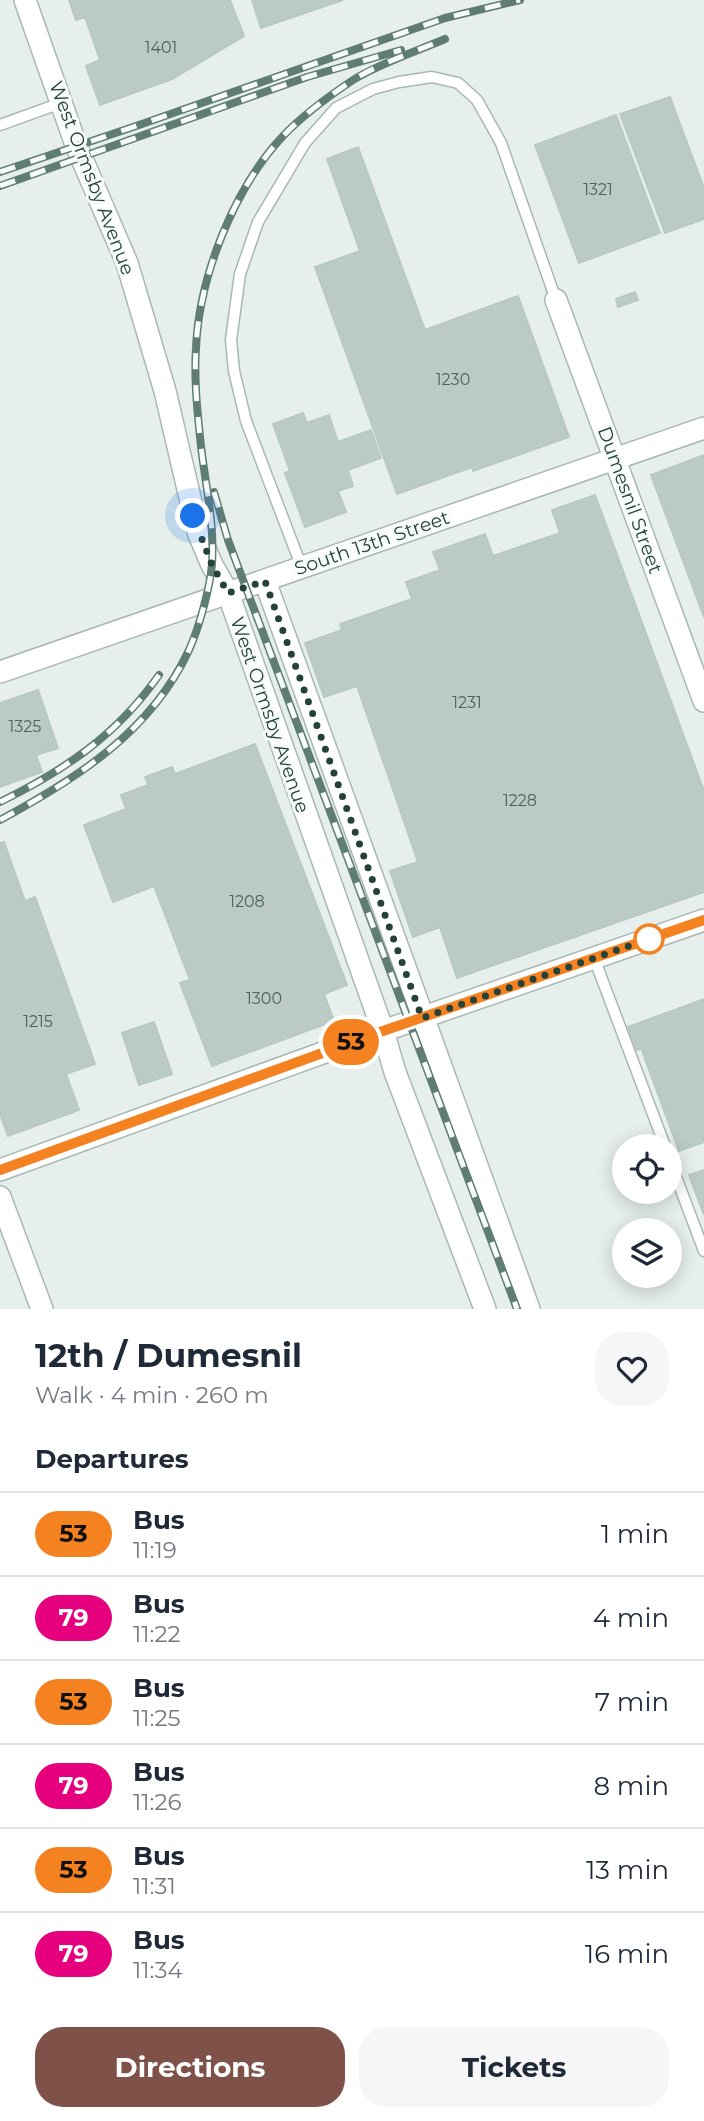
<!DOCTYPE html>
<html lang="en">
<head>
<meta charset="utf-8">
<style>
  :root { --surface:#fff; --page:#f6f6f7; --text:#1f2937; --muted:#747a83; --line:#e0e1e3; --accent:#7f5249 }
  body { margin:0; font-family:Montserrat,sans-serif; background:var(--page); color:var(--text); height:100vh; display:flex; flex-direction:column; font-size:26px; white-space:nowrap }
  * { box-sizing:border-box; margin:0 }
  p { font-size:23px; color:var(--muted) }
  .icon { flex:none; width:38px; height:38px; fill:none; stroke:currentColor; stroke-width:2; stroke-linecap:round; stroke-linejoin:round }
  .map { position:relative; height:1309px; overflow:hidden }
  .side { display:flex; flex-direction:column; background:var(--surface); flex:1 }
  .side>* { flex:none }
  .badge { padding:0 14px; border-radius:23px; font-size:24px; line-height:46px }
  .fabs { position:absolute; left:612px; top:1134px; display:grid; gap:14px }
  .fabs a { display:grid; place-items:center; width:70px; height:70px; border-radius:50%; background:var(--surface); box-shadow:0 4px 18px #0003; font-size:35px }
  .you { position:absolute; width:35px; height:35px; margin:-18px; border:5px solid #fff; border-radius:50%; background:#1a73e8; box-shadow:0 0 0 10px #1a73e833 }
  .map>.badge { position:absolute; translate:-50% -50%; box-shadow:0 0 0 4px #fff }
  h2 { padding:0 35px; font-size:26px; line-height:63px }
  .round { display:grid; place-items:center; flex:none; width:74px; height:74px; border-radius:28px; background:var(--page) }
  .head { display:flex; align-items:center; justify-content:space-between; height:119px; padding:0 35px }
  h1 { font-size:33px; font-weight:700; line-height:52px }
  .cta { display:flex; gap:14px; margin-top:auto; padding:14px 35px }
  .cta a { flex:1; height:80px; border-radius:28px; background:var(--accent); color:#fff; font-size:28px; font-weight:700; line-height:80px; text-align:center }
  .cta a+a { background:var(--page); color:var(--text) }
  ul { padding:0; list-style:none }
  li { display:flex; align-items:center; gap:21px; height:84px; padding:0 35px; border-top:2px solid var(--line) }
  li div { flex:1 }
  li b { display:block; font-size:26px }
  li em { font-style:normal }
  li .badge { min-width:77px; font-weight:700; text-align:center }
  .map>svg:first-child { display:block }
</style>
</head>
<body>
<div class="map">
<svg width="704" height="1309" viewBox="0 0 704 1309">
  <rect width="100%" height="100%" fill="#e6efeb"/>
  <path fill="#bbcac4" stroke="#b8c9c2" stroke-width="2" d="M 69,0 L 230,0 L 244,36 L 172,79 L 100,105 L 86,66 L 100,60 L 85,17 L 76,20 Z
    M 252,0 L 343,0 L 261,28 Z
    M 670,97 L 704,188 L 704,219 L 665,233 L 620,114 Z
    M 616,115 L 660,233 L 579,263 L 535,145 Z
    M 358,147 L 425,330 L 518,296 L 569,437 L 473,471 L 472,467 L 397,494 L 315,267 L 360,251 L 327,159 Z
    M 635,292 L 638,300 L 618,307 L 616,299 Z
    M 303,413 L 307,423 L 329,415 L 338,442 L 371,430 L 381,458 L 348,470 L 353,486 L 338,491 L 346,512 L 305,527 L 285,473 L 290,471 L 273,424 Z
    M 704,455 L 704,617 L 651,475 Z
    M 595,495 L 704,791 L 704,892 L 457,978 L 440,927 L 413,937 L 390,871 L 418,862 L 357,686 L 324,697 L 305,643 L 342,630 L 340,624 L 412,599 L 406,582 L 440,570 L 433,552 L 485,534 L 493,556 L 560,533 L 552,510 Z
    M 38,690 L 58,748 L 36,755 L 42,772 L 0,787 L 0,703 Z
    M 255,744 L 347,985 L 324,994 L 334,1021 L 212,1066 L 180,983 L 190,980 L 154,886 L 113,902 L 84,825 L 126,809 L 121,795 L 148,785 L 145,777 L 172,767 L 175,774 Z
    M 4,842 L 25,901 L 35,897 L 95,1064 L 66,1074 L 79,1110 L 8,1136 L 0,1114 L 0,843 Z
    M 704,999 L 704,1142 L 679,1151 L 641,1048 L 637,1050 L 628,1027 Z
    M 154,1022 L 172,1074 L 139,1085 L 122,1033 Z
    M 704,1170 L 704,1215 L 689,1175 Z"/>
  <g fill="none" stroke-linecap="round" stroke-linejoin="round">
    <defs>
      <path id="service" d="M 0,125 L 61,103
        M 302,568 L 246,421 L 234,371 L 231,340 L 240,274 L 258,222 L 305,143 L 336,108 L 373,89 L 399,82 L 432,77 L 458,83 L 477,100 L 501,143 L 556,300
        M 594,958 L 665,1146
        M 670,1161 L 704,1251"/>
      <path id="minor" d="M 25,0 L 76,145 L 127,263 L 165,391 L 198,532 L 212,565 L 228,593 L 383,1031 L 395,1072 L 485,1309
        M 556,300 L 704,701
        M 265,581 L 529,1309
        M 0,672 L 704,428
        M 0,1197 L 42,1309"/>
      <path id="tertiary" d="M 0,1170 L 383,1031 L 704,920"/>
    </defs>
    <use href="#service" stroke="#a8b8b2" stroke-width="13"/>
    <use href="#minor" stroke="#a8b8b2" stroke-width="24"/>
    <use href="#tertiary" stroke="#a8b8b2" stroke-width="24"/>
    <use href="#service" stroke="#fff" stroke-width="10"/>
    <use href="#minor" stroke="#fff" stroke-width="21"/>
    <use href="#tertiary" stroke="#fff" stroke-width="21"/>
    <defs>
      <path id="rail" d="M 0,172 L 139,125 L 445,18 L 520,0
        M 0,186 L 307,77 L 401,50
        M 214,492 L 228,540 L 517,1309
        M 0,802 C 65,770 117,735 159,675
        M 0,820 C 76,779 151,732 189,650 C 199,628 210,588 212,564 C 215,522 204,479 200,437 C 197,407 194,378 196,348 C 199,277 234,188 283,136 C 303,115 329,96 353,80 C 378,64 417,51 445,39"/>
    </defs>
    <use href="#rail" stroke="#5f7d75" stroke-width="8"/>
    <use href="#rail" stroke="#f7fbf9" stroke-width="5" stroke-dasharray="16" stroke-linecap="butt"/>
  </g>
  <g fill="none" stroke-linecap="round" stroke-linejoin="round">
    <defs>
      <path id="line" d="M 0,1170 L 383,1031 L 704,920"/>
    </defs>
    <use href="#line" stroke="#fff" stroke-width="16"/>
    <use href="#line" stroke="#f58220" stroke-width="10"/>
    <path stroke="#24423a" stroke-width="7" stroke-dasharray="0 12.6" d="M 193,516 L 212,565 L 228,593 L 265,581 L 422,1018 L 649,939"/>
  </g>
  <circle fill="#fff" stroke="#f58220" stroke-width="3.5" cx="649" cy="939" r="14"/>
  <g text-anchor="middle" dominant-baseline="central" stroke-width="6" stroke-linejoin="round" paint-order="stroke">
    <g font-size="16" fill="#4a645c">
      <text x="161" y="47">1401</text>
      <text x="598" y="189">1321</text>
      <text x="453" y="379">1230</text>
      <text x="467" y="702">1231</text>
      <text x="25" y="726">1325</text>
      <text x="520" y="800">1228</text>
      <text x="247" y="901">1208</text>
      <text x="264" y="998">1300</text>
      <text x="38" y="1021">1215</text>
    </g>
    <g font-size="19" fill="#24423a" stroke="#f7fbf9">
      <text transform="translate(92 178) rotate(69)">West Ormsby Avenue</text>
      <text transform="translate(630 500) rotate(70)">Dumesnil Street</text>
      <text transform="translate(372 543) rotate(-19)">South 13th Street</text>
      <text transform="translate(270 715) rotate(71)">West Ormsby Avenue</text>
    </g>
  </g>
</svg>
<div class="fabs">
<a><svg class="icon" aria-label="locate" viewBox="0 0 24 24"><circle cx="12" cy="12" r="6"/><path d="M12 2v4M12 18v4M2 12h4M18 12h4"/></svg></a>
<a><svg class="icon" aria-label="layers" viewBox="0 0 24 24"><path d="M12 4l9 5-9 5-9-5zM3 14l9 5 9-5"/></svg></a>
</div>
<div class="you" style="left:193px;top:516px"></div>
<b class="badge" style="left:351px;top:1042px;background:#f58220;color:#111">53</b>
</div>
<section class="side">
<div class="head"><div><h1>12th / Dumesnil</h1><p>Walk · 4 min · 260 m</p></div><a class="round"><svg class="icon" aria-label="heart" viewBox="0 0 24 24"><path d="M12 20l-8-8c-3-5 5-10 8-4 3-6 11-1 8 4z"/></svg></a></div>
<h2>Departures</h2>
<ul>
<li><span class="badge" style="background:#f58220;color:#111">53</span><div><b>Bus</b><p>11:19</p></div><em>1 min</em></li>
<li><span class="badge" style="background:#e6007e;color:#fff">79</span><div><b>Bus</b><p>11:22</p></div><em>4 min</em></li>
<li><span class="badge" style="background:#f58220;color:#111">53</span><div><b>Bus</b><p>11:25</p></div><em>7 min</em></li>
<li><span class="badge" style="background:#e6007e;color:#fff">79</span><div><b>Bus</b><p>11:26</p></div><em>8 min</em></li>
<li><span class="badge" style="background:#f58220;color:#111">53</span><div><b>Bus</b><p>11:31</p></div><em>13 min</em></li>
<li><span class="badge" style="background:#e6007e;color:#fff">79</span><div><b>Bus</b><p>11:34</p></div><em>16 min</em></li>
</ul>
<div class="cta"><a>Directions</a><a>Tickets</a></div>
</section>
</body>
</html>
